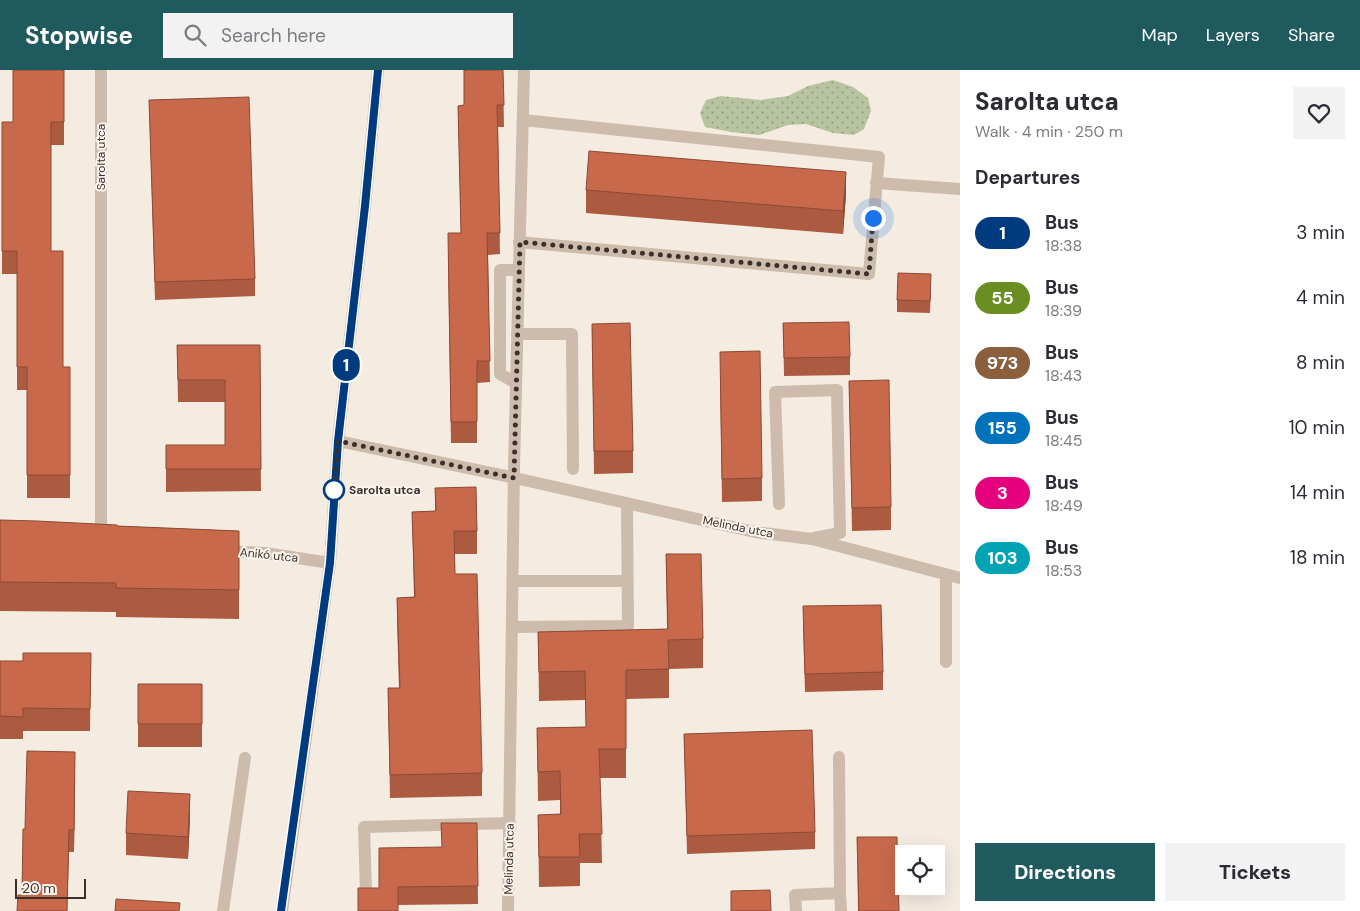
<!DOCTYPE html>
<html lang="en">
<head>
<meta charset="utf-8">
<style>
  :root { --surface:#fff; --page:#f2f2f3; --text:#2b2b33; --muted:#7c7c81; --accent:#1f5a5e }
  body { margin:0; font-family:"DM Sans",sans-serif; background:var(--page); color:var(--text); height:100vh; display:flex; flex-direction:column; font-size:19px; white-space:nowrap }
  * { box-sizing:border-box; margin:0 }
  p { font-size:16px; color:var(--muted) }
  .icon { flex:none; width:28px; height:28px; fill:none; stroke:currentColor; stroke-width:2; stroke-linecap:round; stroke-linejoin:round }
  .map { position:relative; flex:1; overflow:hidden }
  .panel { display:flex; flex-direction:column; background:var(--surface); width:400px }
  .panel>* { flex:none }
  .badge { padding:0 10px; border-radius:16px; font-size:18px; line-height:32px }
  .controls { position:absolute; left:895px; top:775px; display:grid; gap:10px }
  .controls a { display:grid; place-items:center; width:50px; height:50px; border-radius:0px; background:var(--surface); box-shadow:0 5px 20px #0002; font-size:25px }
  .scale { position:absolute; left:15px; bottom:12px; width:71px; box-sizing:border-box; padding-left:5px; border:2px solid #3b302b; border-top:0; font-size:14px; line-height:18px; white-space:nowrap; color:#3b302b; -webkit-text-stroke:4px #fbf5ee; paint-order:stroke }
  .you { position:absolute; width:25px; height:25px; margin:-12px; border:4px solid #fff; border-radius:50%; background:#1a73e8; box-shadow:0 0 0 8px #1a73e833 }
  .map>.badge { position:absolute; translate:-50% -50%; box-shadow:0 0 0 2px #fff }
  h2 { padding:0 15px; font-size:19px; line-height:45px }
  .round { display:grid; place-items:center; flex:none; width:52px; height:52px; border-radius:0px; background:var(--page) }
  .overview { display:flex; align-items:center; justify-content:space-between; height:85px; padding:0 15px }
  h1 { font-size:24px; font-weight:800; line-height:38px }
  .cta { display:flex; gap:10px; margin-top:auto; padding:10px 15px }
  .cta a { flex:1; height:58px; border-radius:0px; background:var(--accent); color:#fff; font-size:20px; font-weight:800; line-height:58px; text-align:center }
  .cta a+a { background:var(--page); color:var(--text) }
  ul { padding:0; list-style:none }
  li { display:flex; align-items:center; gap:15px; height:65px; padding:0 15px }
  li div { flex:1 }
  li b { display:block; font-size:19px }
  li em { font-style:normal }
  li .badge { min-width:55px; font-weight:700; text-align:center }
  header { display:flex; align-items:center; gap:30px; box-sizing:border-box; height:70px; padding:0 25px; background:var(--accent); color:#fff }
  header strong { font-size:24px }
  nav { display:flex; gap:28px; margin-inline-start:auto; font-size:18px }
  .search { width:350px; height:45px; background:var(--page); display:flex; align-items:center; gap:12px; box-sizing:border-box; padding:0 18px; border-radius:0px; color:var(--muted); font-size:19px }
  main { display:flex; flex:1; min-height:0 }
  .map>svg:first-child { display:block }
</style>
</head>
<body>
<header>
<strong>Stopwise</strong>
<div class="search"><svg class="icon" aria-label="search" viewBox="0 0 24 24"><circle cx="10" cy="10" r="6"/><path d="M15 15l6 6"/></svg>Search here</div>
<nav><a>Map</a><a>Layers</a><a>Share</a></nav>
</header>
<main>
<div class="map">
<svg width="960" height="841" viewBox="0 0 960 841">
  <defs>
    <pattern id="park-dots" width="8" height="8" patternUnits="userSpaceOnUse" patternTransform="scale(1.25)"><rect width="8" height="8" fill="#b8c4a0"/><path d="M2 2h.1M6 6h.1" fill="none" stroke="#97a083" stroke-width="1.8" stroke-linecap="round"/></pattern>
  </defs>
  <rect width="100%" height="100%" fill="#f4ebe1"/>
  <path fill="url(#park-dots)" d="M 833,10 L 853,17 L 868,28 L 871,41 L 864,59 L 854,65 L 833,63 L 806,54 L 788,55 L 759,65 L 731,62 L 705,57 L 700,43 L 706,30 L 721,26 L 761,30 L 788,26 L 808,16 Z"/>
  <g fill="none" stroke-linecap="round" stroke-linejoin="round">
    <path stroke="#cdbbac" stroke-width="12" d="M 101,0 L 101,470
      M 876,113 L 960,119
      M 519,172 L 869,204 L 879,87 L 523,50
      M 517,264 L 572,264 L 573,399
      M 516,313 L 500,304 L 500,200 L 519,200
      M 338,371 L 515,408 L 755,462 L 812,469 L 960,508
      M 779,434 L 775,322 L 837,320 L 840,463 L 814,468
      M 222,481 L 265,483 L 330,493
      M 513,511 L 627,511
      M 513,557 L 628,556 L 627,433
      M 946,592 L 946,505
      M 839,687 L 840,823
      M 366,822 L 364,757 L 510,753
      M 223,841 L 245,688
      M 282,841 L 330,493 L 338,371 L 365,136 L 378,0
      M 508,841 L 514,397 L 524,0
      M 796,841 L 795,825 L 840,823 L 841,841"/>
  </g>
  <path fill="#ac5a40" d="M 64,0 L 64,75 L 51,75 L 51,181 L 63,297 L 70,297 L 70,428 L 27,428 L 27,320 L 17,320 L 17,204 L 2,204 L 2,52 L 13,52 Z
    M 503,0 L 504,57 L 498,57 L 500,184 L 488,185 L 490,312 L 477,313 L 477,373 L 451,373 L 448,185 L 461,163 L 458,36 L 464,35 Z
    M 149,30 L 255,209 L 255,226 L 155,230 Z
    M 586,120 L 846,124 L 843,164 L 586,143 Z
    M 931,216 L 930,243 L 897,242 L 897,230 Z
    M 783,253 L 850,287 L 850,305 L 784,306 Z
    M 592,254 L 633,381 L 633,403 L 594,404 Z
    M 177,275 L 260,275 L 261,421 L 166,422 L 166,375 L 225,375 L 225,332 L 178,332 Z
    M 720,305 L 762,408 L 762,431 L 722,432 Z
    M 849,311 L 891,437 L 891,460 L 852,461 Z
    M 435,418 L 477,461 L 477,484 L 455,484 L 455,504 L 482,703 L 482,726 L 390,728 L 388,618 L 399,618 L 397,551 L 397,528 L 414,527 L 412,442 L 435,441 Z
    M 0,450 L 117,456 L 239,461 L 239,549 L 116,547 L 116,542 L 0,541 Z
    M 666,484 L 703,569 L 703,598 L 669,599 L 669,628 L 626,629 L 626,708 L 600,708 L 602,793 L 580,793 L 580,816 L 539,817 L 538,745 L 560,744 L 560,730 L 538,731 L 537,658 L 586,657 L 585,630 L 539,631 L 538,562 L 667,559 Z
    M 803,554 L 883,602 L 883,620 L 805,622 Z
    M 91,583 L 90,661 L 23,661 L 23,669 L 0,669 L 0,591 L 23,591 Z
    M 138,614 L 202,614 L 202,677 L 138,677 Z
    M 684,664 L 815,762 L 815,779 L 687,784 Z
    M 75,704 L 74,782 L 69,782 L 67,841 L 17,841 L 22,825 L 25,759 Z
    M 190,747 L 188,789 L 126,785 L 126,763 Z
    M 477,753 L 478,834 L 398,835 L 379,818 L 442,777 Z
    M 857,767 L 899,841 L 858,841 Z"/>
  <path fill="#8c4a34" d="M 846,102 L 846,124 L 843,164 L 843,141 Z
    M 75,682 L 75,704 L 74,782 L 74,760 Z
    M 190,724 L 190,747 L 188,789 L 188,767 Z"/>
  <path fill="#c8694b" stroke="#8c4a34" d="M 13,0 L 64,0 L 64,52 L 51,52 L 51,181 L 63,181 L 63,297 L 70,297 L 70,405 L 27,405 L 27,297 L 17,297 L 17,181 L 2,181 L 2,52 L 13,52 Z
    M 464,0 L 503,0 L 504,35 L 497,35 L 500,163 L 487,163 L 490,291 L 477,291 L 477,352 L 451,352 L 448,163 L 461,163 L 458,36 L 464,35 Z
    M 249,27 L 255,209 L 155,212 L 149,30 Z
    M 589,81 L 846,102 L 843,141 L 586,120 Z
    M 898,203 L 931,204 L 930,231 L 897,230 Z
    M 849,252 L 850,287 L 784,288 L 783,253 Z
    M 630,253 L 633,381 L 594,381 L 592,254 Z
    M 177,275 L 260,275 L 261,399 L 166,399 L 166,375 L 225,375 L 225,310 L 178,310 Z
    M 760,281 L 762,408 L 722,409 L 720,282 Z
    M 889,310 L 891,437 L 852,438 L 849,311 Z
    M 476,417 L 477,461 L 454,461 L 455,504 L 477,504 L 482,703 L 390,705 L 388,618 L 400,618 L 397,528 L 415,527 L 412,442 L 436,441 L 435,418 Z
    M 0,450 L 37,451 L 117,455 L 117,456 L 239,461 L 239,520 L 116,518 L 116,513 L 0,512 Z
    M 666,484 L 701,484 L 703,569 L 668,570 L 669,599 L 626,600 L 626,679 L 599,679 L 602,764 L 579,764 L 580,787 L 539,787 L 538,745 L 561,744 L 560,701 L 538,702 L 537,658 L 586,657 L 585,601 L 539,602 L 538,562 L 668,559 Z
    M 881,535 L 883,602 L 805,604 L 803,536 Z
    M 23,583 L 91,583 L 90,639 L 23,638 L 23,647 L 0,646 L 0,591 L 23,591 Z
    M 138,614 L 202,614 L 202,654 L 138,654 Z
    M 812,660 L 815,762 L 687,766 L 684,664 Z
    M 27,681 L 75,682 L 74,760 L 69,760 L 67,841 L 17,841 L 18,825 L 22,825 L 23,759 L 25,759 Z
    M 128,721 L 190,724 L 188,767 L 126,763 Z
    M 441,753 L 477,753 L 478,816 L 398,817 L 398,841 L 358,841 L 358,818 L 379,818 L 379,778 L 442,777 Z
    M 857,767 L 897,767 L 899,841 L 859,841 Z
    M 770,820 L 771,841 L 731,841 L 731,821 Z
    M 116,829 L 180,833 L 179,841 L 115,841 Z"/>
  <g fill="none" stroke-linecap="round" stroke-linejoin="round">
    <defs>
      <path id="line" d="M 281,841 L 330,493 L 338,371 L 365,136 L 378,0"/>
    </defs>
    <use href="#line" stroke="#fff" stroke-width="11"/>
    <use href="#line" stroke="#003b80" stroke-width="8"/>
    <path stroke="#3b302b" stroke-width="5" stroke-dasharray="0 9" d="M 334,420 L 334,423 L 338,371 L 514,408 L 520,172 L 869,204 L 873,148"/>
  </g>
  <circle fill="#fff" stroke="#003b80" stroke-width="2.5" cx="334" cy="420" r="10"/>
  <g text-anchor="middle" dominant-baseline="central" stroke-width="4" stroke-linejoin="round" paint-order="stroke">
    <g font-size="12" fill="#3b302b" stroke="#fbf5ee">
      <text transform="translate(101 87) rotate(-90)">Sarolta utca</text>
      <text transform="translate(738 457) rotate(11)">Melinda utca</text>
      <text transform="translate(269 485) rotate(6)">Anikó utca</text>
      <text transform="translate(509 789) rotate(-89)">Melinda utca</text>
    </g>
    <g font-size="12" font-weight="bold" fill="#3b302b" stroke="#fbf5ee" text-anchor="start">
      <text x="349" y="420">Sarolta utca</text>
    </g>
  </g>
</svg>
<div class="controls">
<a><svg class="icon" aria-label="locate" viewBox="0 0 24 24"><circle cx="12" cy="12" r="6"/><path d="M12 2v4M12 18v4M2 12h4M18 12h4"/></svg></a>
</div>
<div class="scale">20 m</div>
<div class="you" style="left:873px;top:148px"></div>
<b class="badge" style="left:346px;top:295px;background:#003b80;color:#fff">1</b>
</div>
<section class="panel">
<div class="overview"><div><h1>Sarolta utca</h1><p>Walk · 4 min · 250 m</p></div><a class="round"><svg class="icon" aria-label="heart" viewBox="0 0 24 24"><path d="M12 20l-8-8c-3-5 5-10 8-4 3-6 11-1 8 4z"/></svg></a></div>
<h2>Departures</h2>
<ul>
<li><span class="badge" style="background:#003b80;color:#fff">1</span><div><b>Bus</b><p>18:38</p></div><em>3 min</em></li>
<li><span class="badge" style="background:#6b8e23;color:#fff">55</span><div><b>Bus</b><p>18:39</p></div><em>4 min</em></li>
<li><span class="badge" style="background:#8b5e3c;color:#fff">973</span><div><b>Bus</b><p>18:43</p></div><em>8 min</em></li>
<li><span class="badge" style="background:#0072bc;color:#fff">155</span><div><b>Bus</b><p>18:45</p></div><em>10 min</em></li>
<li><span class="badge" style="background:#e6007e;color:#fff">3</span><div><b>Bus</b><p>18:49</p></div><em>14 min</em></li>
<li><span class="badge" style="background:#00a3b4;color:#fff">103</span><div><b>Bus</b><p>18:53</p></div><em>18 min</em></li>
</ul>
<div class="cta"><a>Directions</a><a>Tickets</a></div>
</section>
</main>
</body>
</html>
